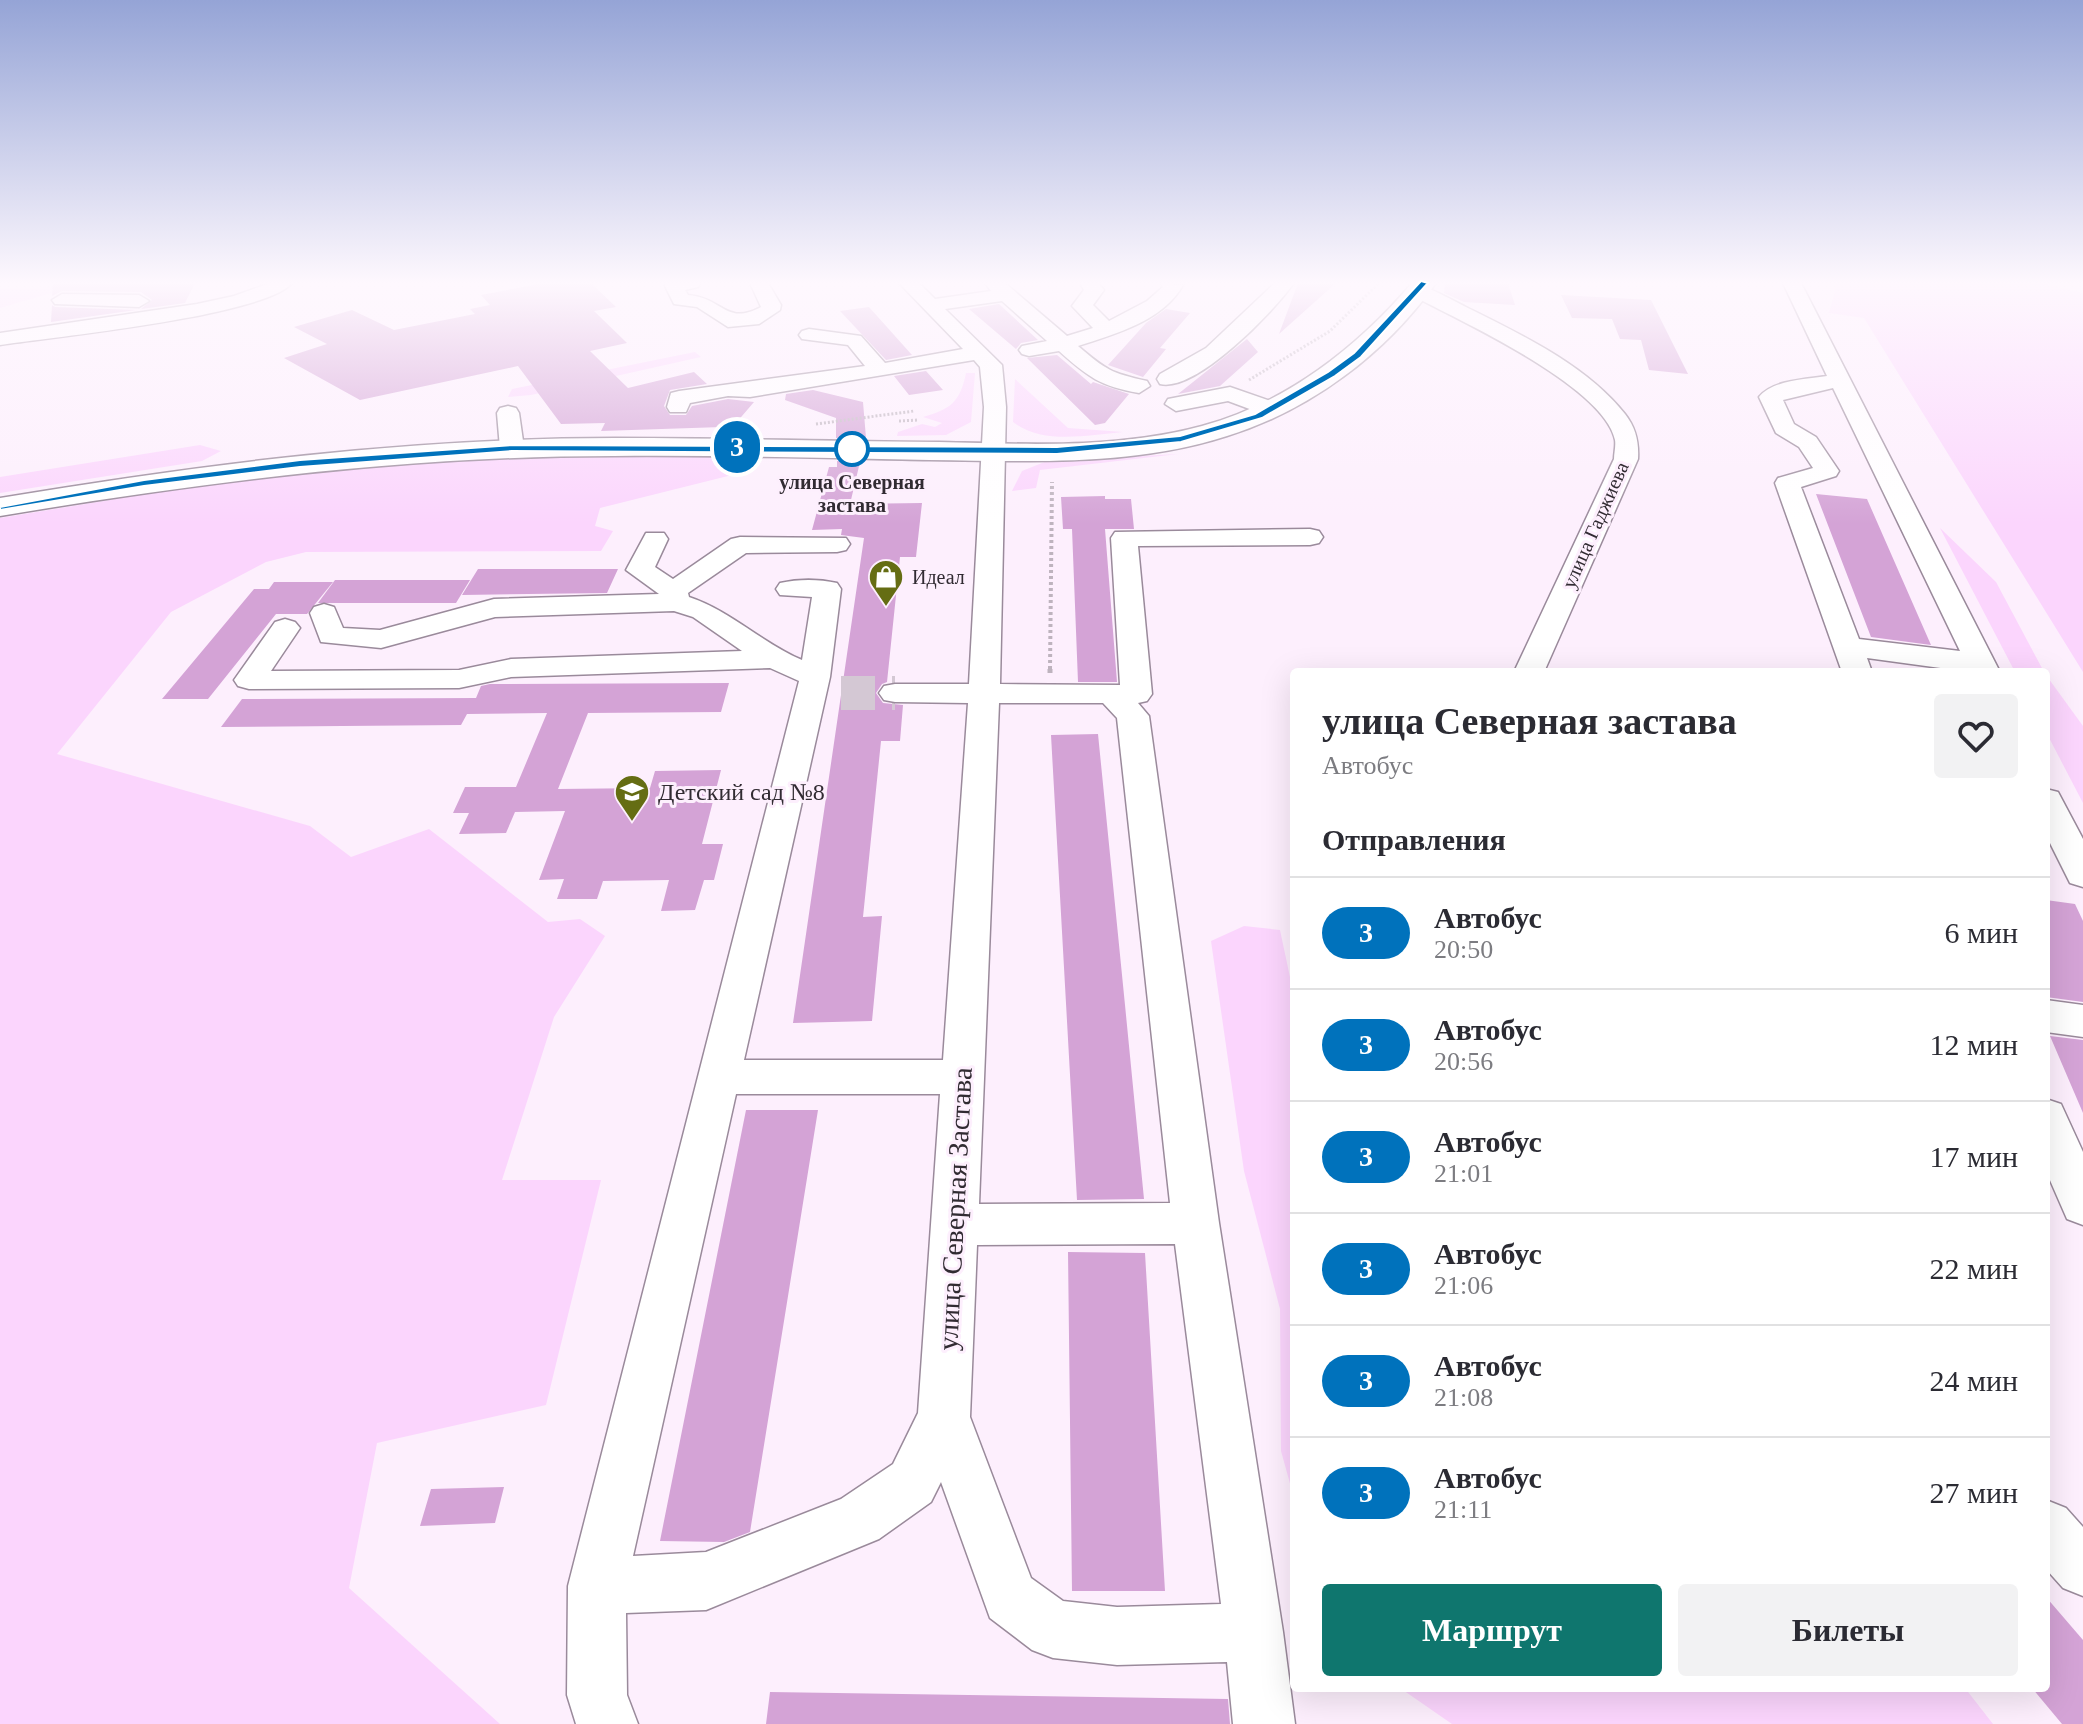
<!DOCTYPE html>
<html lang="ru">
<head>
<meta charset="utf-8">
<style>
  :root { --surface:#fff; --page:#f2f2f3; --text:#2b2b33; --muted:#7c7c81; --line:#e1e1e2; --accent:#0f766e }
  body { margin:0; font-family:"Times New Roman",serif; background:var(--page); color:var(--text); height:100vh; display:flex; flex-direction:column; font-size:30px; white-space:nowrap }
  * { box-sizing:border-box; margin:0 }
  p { font-size:26px; color:var(--muted) }
  .icon { flex:none; width:44px; height:44px; fill:none; stroke:currentColor; stroke-width:2; stroke-linecap:round; stroke-linejoin:round }
  .map { position:relative; flex:1; overflow:hidden }
  .panel { position:absolute; left:1290px; top:668px; width:760px; height:1024px; display:flex; flex-direction:column; background:var(--surface); border-radius:8px; box-shadow:0 8px 32px #0002 }
  .panel>* { flex:none }
  .badge { padding:0 16px; border-radius:26px; font-size:28px; line-height:52px }
  .map>.badge { position:absolute; translate:-50% -50%; box-shadow:0 0 0 4px #fff }
  h2 { padding:0 32px; font-size:30px; line-height:72px }
  .round { display:grid; place-items:center; flex:none; width:84px; height:84px; border-radius:8px; background:var(--page) }
  .overview { display:flex; align-items:center; justify-content:space-between; height:136px; padding:0 32px }
  h1 { font-size:38px; font-weight:800; line-height:60px }
  .primary-button { display:flex; gap:16px; margin-top:auto; padding:16px 32px }
  .primary-button a { flex:1; height:92px; border-radius:8px; background:var(--accent); color:#fff; font-size:32px; font-weight:800; line-height:92px; text-align:center }
  .primary-button a+a { background:var(--page); color:var(--text) }
  ul { padding:0; list-style:none }
  li { display:flex; align-items:center; gap:24px; height:112px; padding:0 32px; border-top:2px solid var(--line) }
  li div { flex:1 }
  li b { display:block; font-size:30px }
  li em { font-style:normal }
  li .badge { min-width:88px; font-weight:700; text-align:center }
  .map>svg:first-child { display:block }
</style>
</head>
<body>
<div class="map">
<svg width="2083" height="1724" viewBox="0 0 2083 1724">
  <rect width="100%" height="100%" fill="#fdeffd"/>
  <path fill="#fbd5fd" d="M 1837,283 L 2042,283 L 2083,293 L 2083,672 L 1864,318 L 1829,313 Z
    M 66,287 L 58,291 L 0,308 L 0,288 Z
    M 695,352 L 701,357 L 531,395 L 508,397 L 512,389 Z
    M 966,373 L 975,373 L 971,422 L 946,435 L 897,436 L 898,432 L 922,424 L 935,427 L 942,423 L 923,417 C 951,409 960,402 966,373 Z
    M 1015,379 L 1068,428 L 1123,432 C 1087,435 1043,445 1013,422 Z
    M 200,445 L 221,451 L 202,461 L 0,493 L 0,477 Z
    M 1178,454 L 1040,470 L 1036,488 L 1012,491 L 1022,471 L 1047,461 L 1062,460 Z
    M 732,456 L 742,466 L 728,476 L 600,508 L 595,526 L 613,531 L 601,551 L 306,552 L 266,562 L 171,612 L 57,754 L 310,826 L 351,857 L 429,829 L 548,922 L 580,919 L 605,936 L 554,1017 L 502,1180 L 601,1180 L 546,1405 L 377,1443 L 349,1588 L 500,1724 L 0,1724 L 0,518 L 292,470 L 494,458 Z
    M 1940,528 L 1996,582 L 2044,672 L 2015,672 Z
    M 2046,675 L 2083,726 L 2083,803 L 2046,732 Z
    M 1244,926 L 1280,930 L 1294,996 L 1294,1498 L 1281,1451 L 1280,1309 L 1244,1171 L 1211,941 Z
    M 1400,1688 L 1965,1688 L 1993,1724 L 1452,1724 Z"/>
  <path fill="#d4a3d6" d="M 53,283 L 195,283 L 185,303 L 141,309 L 152,300 L 141,292 L 62,291 L 52,296 Z
    M 543,283 L 591,283 L 616,307 L 594,311 L 627,343 L 590,351 L 628,388 L 694,372 L 707,384 L 670,390 L 664,406 L 670,415 L 686,415 L 692,406 L 728,399 L 754,402 L 736,423 L 722,427 L 601,431 L 605,423 L 561,424 L 518,366 L 360,400 L 284,358 L 327,344 L 294,327 L 352,310 L 394,330 L 475,314 L 470,309 L 490,305 L 481,295 Z
    M 1298,283 L 1336,283 L 1279,334 Z
    M 1445,283 L 1508,283 L 1515,305 L 1464,302 L 1444,293 Z
    M 1561,295 L 1651,300 L 1688,374 L 1649,370 L 1641,340 L 1620,339 L 1612,319 L 1572,318 Z
    M 999,304 L 1038,340 L 1021,343 L 1016,349 L 969,309 Z
    M 52,305 L 55,307 L 136,310 L 51,322 Z
    M 869,307 L 912,355 L 886,360 L 840,311 Z
    M 1166,309 L 1190,313 L 1160,348 L 1166,349 L 1143,377 L 1108,365 L 1146,323 Z
    M 1247,339 L 1258,352 L 1220,386 L 1178,394 Z
    M 1057,355 L 1091,384 L 1093,382 L 1129,394 L 1105,423 L 1095,425 L 1027,358 Z
    M 926,371 L 943,390 L 909,395 L 894,376 Z
    M 813,390 L 863,402 L 866,438 L 836,438 L 836,418 L 785,400 L 786,394 Z
    M 837,461 L 860,462 L 850,504 L 922,503 L 916,557 L 900,557 L 887,682 L 882,684 L 876,693 L 883,703 L 903,705 L 900,741 L 881,741 L 863,917 L 882,916 L 872,1021 L 793,1023 L 864,538 L 841,535 L 842,529 L 812,530 L 829,467 L 837,467 Z
    M 1816,494 L 1867,499 L 1931,645 L 1871,637 Z
    M 1105,496 L 1105,499 L 1131,499 L 1134,529 L 1105,529 L 1117,682 L 1078,682 L 1072,529 L 1063,529 L 1061,497 Z
    M 478,569 L 618,569 L 607,593 L 462,595 Z
    M 335,580 L 470,580 L 456,603 L 318,603 Z
    M 274,582 L 333,582 L 307,614 L 276,614 L 208,699 L 162,699 L 254,589 L 269,589 Z
    M 729,683 L 721,712 L 588,713 L 558,789 L 650,788 L 655,771 L 721,770 L 702,844 L 723,844 L 714,880 L 704,880 L 695,910 L 661,911 L 669,880 L 603,881 L 597,899 L 557,899 L 564,879 L 539,880 L 565,811 L 515,812 L 506,833 L 459,834 L 469,813 L 453,813 L 465,787 L 516,787 L 547,713 L 467,714 L 461,725 L 221,727 L 242,699 L 476,698 L 481,686 L 490,684 Z
    M 1098,734 L 1125,1005 L 1144,1199 L 1077,1200 L 1051,735 Z
    M 2046,900 L 2075,904 L 2083,921 L 2083,1002 L 2046,997 Z
    M 2050,1036 L 2083,1040 L 2083,1113 Z
    M 746,1110 L 818,1110 L 750,1532 L 724,1542 L 660,1541 Z
    M 1068,1252 L 1145,1253 L 1165,1591 L 1072,1591 Z
    M 504,1487 L 495,1523 L 420,1526 L 431,1489 Z
    M 2046,1597 L 2083,1640 L 2083,1724 L 2062,1724 L 2032,1688 L 2046,1688 Z
    M 770,1692 L 1228,1699 L 1230,1724 L 766,1724 Z"/>
  <g fill="none" stroke-linecap="round" stroke-linejoin="round">
    <path stroke="#d4c8d4" stroke-width="34" stroke-dasharray="34 17" stroke-linecap="butt" d="M 841,693 L 895,693"/>
    <defs>
      <path id="minor" d="M 270,283 L 292,283 C 265,316 52,337 0,345 L 0,333 L 197,304 L 234,296 Z
        M 667,283 L 700,283 L 698,287 L 685,290 L 688,295 C 724,298 725,326 761,307 L 750,283 L 768,283 L 781,305 L 780,310 L 759,324 L 728,327 L 697,307 L 674,304 L 665,286 Z
        M 899,283 L 919,283 L 935,299 L 991,291 L 985,283 L 1005,283 L 1067,336 L 1093,328 L 1072,306 L 1084,290 L 1080,283 L 1098,283 L 1104,290 L 1093,305 L 1109,321 L 1147,301 L 1163,287 L 1161,283 L 1183,285 C 1163,321 1115,334 1078,346 C 1106,370 1111,373 1147,381 L 1150,386 L 1139,393 C 1100,386 1088,377 1059,351 L 1029,356 L 1022,354 L 1019,350 L 1022,346 L 1047,341 L 1002,301 L 945,309 L 1002,365 L 1006,407 L 1000,684 L 1120,685 L 1111,538 L 1115,532 L 1310,529 L 1319,531 L 1323,537 L 1319,543 L 1310,545 L 1138,546 L 1152,694 L 1147,701 L 1138,703 L 1149,716 L 1219,1223 L 1283,1632 L 1295,1724 L 1233,1724 L 1227,1662 L 1117,1665 L 1053,1658 L 1032,1650 L 990,1618 L 941,1482 L 931,1502 L 879,1539 L 706,1610 L 626,1613 L 627,1695 L 638,1724 L 576,1724 L 567,1695 L 568,1586 L 799,681 L 770,668 L 511,677 L 459,688 L 249,689 L 238,686 L 234,680 L 275,622 L 285,619 L 295,622 L 300,628 L 271,671 L 459,670 L 511,659 L 742,651 L 693,617 L 674,611 L 495,617 L 381,648 L 321,642 L 310,613 L 314,607 L 324,604 L 334,607 L 343,628 L 380,630 L 494,599 L 659,594 L 626,570 L 646,533 L 664,533 L 668,539 L 655,567 L 673,579 L 731,539 L 740,537 L 846,538 L 850,544 L 846,550 L 837,552 L 746,553 L 688,593 L 689,597 C 731,611 762,643 802,660 L 812,597 L 780,595 L 776,589 L 780,583 C 798,579 819,579 837,583 L 841,589 L 830,677 L 744,1060 L 943,1060 L 968,703 L 895,702 L 884,700 L 879,693 L 884,686 L 895,684 L 969,684 L 984,407 L 980,367 L 974,360 L 750,397 L 728,396 L 690,403 L 686,412 L 670,412 L 667,407 L 671,393 L 679,391 L 865,366 L 848,345 L 802,339 L 799,335 L 802,331 L 809,329 L 861,336 L 885,363 L 963,349 ZM 999,703 L 1103,703 L 1117,718 L 1170,1203 L 979,1204 ZM 736,1094 L 940,1094 L 918,1413 L 893,1464 L 841,1499 L 706,1552 L 633,1556 ZM 1175,1244 L 1221,1604 L 1117,1607 L 1063,1601 L 1031,1578 L 970,1417 L 977,1245 Z
        M 1275,283 L 1294,283 C 1274,311 1196,393 1160,384 L 1157,379 L 1160,374 L 1206,348 Z
        M 1783,283 L 1801,283 L 2000,672 L 1970,672 L 1867,658 L 1872,672 L 1842,672 L 1775,483 L 1778,478 L 1813,468 L 1799,447 L 1776,433 L 1759,397 C 1772,380 1807,379 1827,376 ZM 1833,388 L 1960,651 L 1859,639 L 1801,487 L 1836,476 L 1839,471 L 1816,437 L 1794,424 L 1783,400 Z
        M 1418,285 C 1435,290 1452,300 1468,308 C 1522,335 1586,365 1625,414 C 1636,428 1639,442 1638,459 L 1544,672 L 1514,672 L 1614,459 C 1614,453 1616,446 1615,440 C 1604,386 1459,320 1411,295 L 1408,291 Z
        M 62,294 L 139,295 L 149,301 L 139,307 L 55,304 L 52,300 Z
        M 1230,387 L 1279,404 L 1282,409 L 1279,414 L 1263,414 L 1228,401 L 1176,411 L 1165,404 L 1168,399 Z
        M 508,406 L 516,408 L 519,413 L 524,448 L 520,453 L 504,453 L 500,448 L 497,413 L 500,408 Z
        M 2046,789 L 2058,792 L 2083,839 L 2083,887 L 2070,883 L 2046,835 Z
        M 2046,1000 L 2083,1005 L 2083,1037 L 2046,1032 Z
        M 2046,1099 L 2061,1104 L 2083,1152 L 2083,1225 L 2067,1219 L 2046,1171 Z
        M 2046,1500 L 2066,1508 L 2083,1527 L 2083,1596 L 2063,1588 L 2046,1569 Z"/>
      <path id="major" d="M 1412,283 L 1436,283 C 1385,354 1311,410 1227,436 C 1131,467 1028,461 929,460 C 823,458 718,455 613,456 C 406,456 203,482 0,516 L 0,498 C 204,464 408,438 615,438 C 723,438 831,441 939,442 C 1026,444 1117,449 1202,426 C 1286,403 1357,348 1412,283 Z"/>
    </defs>
    <use href="#minor" stroke="#9a8a9b" stroke-width="3"/>
    <use href="#major" stroke="#9a8a9b" stroke-width="3"/>
    <path stroke="#beb3be" stroke-width="3" stroke-dasharray="2 2" stroke-linecap="butt" d="M 1249,380 L 1330,331 L 1379,283
      M 899,421 L 919,420
      M 816,424 L 914,411"/>
    <path stroke="#beb3be" stroke-width="4" stroke-dasharray="3 3" stroke-linecap="butt" d="M 1050,669 L 1052,482"/>
    <path stroke="#beb3be" stroke-width="5" stroke-dasharray="4 4" stroke-linecap="butt" d="M 1050,673 L 1050,667"/>
    <use href="#minor" fill="#fff" fill-rule="evenodd"/>
    <use href="#major" fill="#fff" fill-rule="evenodd"/>
  </g>
  <linearGradient id="sky" x2="0" y2="1"><stop stop-color="#95a4d6"/><stop offset="0.54" stop-color="#fef8fe"/><stop offset="1" stop-color="#fef8fe" stop-opacity="0"/></linearGradient>
  <rect width="2083" height="524" fill="url(#sky)"/>
  <path fill="#0072bc" stroke="#fff" stroke-width="2" d="M 1421,281 L 1428,283 L 1361,357 L 1335,376 L 1262,418 L 1181,442 L 1057,454 L 512,451 L 300,467 L 144,486 L 0,510 L 0,507 L 144,480 L 300,460 L 512,445 L 1057,447 L 1180,436 L 1255,414 L 1328,372 L 1354,353 Z"/>
  <defs>
    <symbol id="shop-pin" viewBox="-11 -11 22 30"><path d="M0 17L-7.5 6A9.5 9.5 0 1 1 7.5 6Z" fill="#656d13" stroke="#fdeffd"/><path d="M-5-2.5h2.3a2.7 3.5 0 0 1 5.4 0H5L5.5 6h-11ZM-1.5-2.5h3a1.5 2.3 0 0 0-3 0Z" fill="#fff"/></symbol>
    <symbol id="school-pin" viewBox="-11 -11 22 30"><path d="M0 17L-7.5 6A9.5 9.5 0 1 1 7.5 6Z" fill="#656d13" stroke="#fdeffd"/><path d="M0-5L7-2L0 1L-7-2ZM-4 1L0 2.5L4 1V4Q0 6-4 4Z" fill="#fff"/></symbol>
  </defs>
  <g fill-rule="evenodd">
    <use href="#shop-pin" x="866" y="557" width="40" height="54"/>
    <use href="#school-pin" x="612" y="772" width="40" height="54"/>
  </g>
  <circle fill="#fff" stroke="#0072bc" stroke-width="4" cx="852" cy="449" r="16"/>
  <g text-anchor="middle" dominant-baseline="central" stroke-width="6" stroke-linejoin="round" paint-order="stroke">
    <g font-size="20" font-weight="bold" fill="#312b32" stroke="#fdeffd">
      <text x="852" y="482">улица Северная<tspan x="852" dy="23">застава</tspan></text>
    </g>
    <g font-size="20" fill="#312b32" stroke="#fdeffd">
      <text transform="translate(1595 525) rotate(-66)">улица Гаджиева</text>
    </g>
    <g font-size="20" fill="#312b32" stroke="#fdeffd" text-anchor="start">
      <text x="912" y="577">Идеал</text>
    </g>
    <g font-size="24" fill="#312b32" stroke="#fdeffd" text-anchor="start">
      <text x="658" y="792">Детский сад №8</text>
    </g>
    <g font-size="28" fill="#312b32" stroke="#fdeffd">
      <text transform="translate(955 1209) rotate(-87)">улица Северная Застава</text>
    </g>
  </g>
</svg>
<b class="badge" style="left:737px;top:447px;background:#0072bc;color:#fff">3</b>
<section class="panel">
<div class="overview"><div><h1>улица Северная застава</h1><p>Автобус</p></div><a class="round"><svg class="icon" aria-label="heart" viewBox="0 0 24 24"><path d="M12 20l-8-8c-3-5 5-10 8-4 3-6 11-1 8 4z"/></svg></a></div>
<h2>Отправления</h2>
<ul>
<li><span class="badge" style="background:#0072bc;color:#fff">3</span><div><b>Автобус</b><p>20:50</p></div><em>6 мин</em></li>
<li><span class="badge" style="background:#0072bc;color:#fff">3</span><div><b>Автобус</b><p>20:56</p></div><em>12 мин</em></li>
<li><span class="badge" style="background:#0072bc;color:#fff">3</span><div><b>Автобус</b><p>21:01</p></div><em>17 мин</em></li>
<li><span class="badge" style="background:#0072bc;color:#fff">3</span><div><b>Автобус</b><p>21:06</p></div><em>22 мин</em></li>
<li><span class="badge" style="background:#0072bc;color:#fff">3</span><div><b>Автобус</b><p>21:08</p></div><em>24 мин</em></li>
<li><span class="badge" style="background:#0072bc;color:#fff">3</span><div><b>Автобус</b><p>21:11</p></div><em>27 мин</em></li>
</ul>
<div class="primary-button"><a>Маршрут</a><a>Билеты</a></div>
</section>
</div>
</body>
</html>
